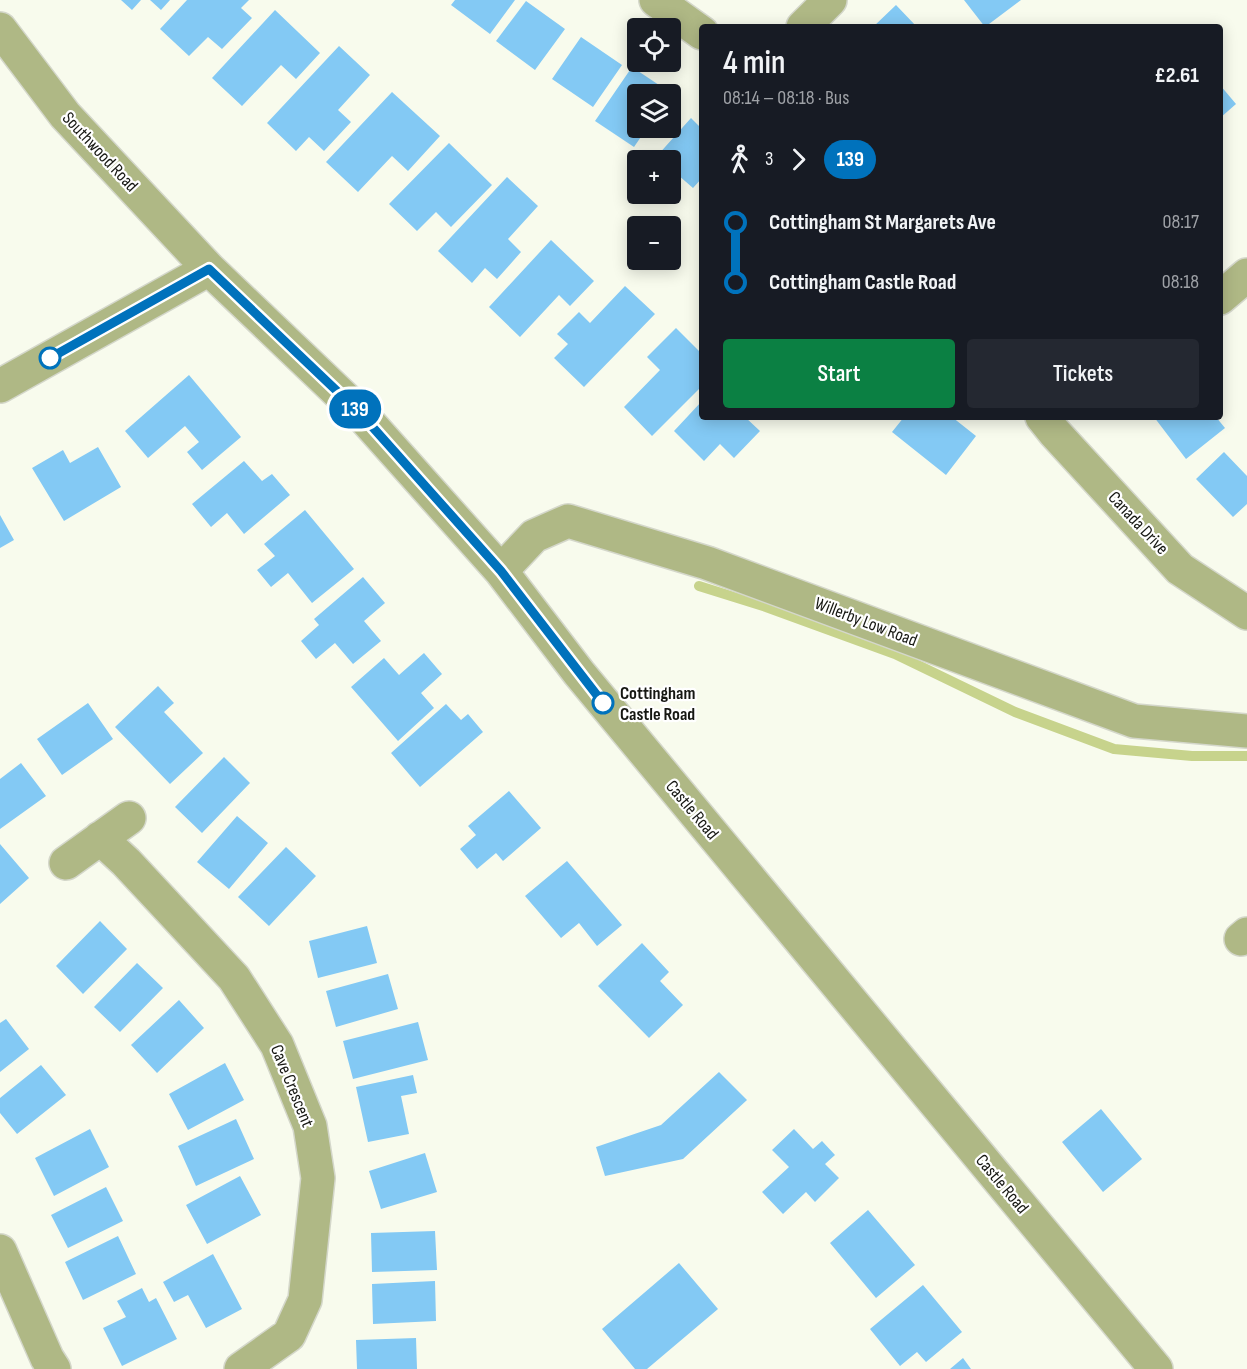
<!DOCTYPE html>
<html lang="en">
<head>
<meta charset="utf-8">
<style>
  :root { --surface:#171b24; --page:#242831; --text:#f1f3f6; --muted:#9ea1a6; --accent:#0b8043 }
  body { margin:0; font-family:"Sofia Sans Condensed",sans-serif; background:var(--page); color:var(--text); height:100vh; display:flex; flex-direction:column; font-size:22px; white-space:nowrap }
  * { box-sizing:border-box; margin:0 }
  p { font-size:20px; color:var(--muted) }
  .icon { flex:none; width:33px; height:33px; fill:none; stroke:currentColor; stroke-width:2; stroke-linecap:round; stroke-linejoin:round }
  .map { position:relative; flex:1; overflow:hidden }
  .drawer { position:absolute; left:699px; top:24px; width:524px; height:396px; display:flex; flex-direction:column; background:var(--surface); border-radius:6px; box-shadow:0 3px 15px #0003 }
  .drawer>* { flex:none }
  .badge { padding:0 12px; border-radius:20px; font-size:21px; line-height:39px }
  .controls { position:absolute; left:627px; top:18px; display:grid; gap:12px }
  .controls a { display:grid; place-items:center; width:54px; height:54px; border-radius:6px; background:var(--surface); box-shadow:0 3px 15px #0003; font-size:30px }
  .map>.badge { position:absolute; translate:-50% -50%; box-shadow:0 0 0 3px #fff }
  .legs { display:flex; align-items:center; gap:9px; height:66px; padding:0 24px; font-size:20px }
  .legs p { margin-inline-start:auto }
  .summary { display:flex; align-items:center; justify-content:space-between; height:102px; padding:0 24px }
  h1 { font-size:33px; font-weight:600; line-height:45px }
  .action { display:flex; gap:12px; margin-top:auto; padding:12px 24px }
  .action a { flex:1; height:69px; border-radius:6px; background:var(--accent); color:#fff; font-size:24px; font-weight:600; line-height:69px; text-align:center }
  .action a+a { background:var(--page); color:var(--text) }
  ul { padding:0 24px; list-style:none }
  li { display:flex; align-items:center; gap:21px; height:60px; font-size:22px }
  li i { display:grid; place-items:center; width:9px; height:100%; margin:0 8px; background:currentColor }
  li i::after { content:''; width:15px; height:15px; margin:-8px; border:4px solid; border-radius:50%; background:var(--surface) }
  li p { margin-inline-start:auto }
  li:first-child i { background:linear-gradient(#0000 50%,currentColor 0) }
  li:last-child i { background:linear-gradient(currentColor 50%,#0000 0) }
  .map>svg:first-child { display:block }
</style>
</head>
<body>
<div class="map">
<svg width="1247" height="1369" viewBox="0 0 1247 1369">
  <rect width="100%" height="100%" fill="#f8fbed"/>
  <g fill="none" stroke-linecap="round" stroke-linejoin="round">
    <path stroke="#c7d38c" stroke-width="10" d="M 699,586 L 766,607 L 895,654 L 1015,712 L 1114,749 L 1192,756 L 1247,756"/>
  </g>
  <path fill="#83c9f4" d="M 121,0 L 141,0 L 132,10 Z
    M 150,0 L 170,0 L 161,10 Z
    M 187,0 L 249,0 L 241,8 L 252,18 L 222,49 L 208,37 L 189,56 L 160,29 Z
    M 455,0 L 515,0 L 490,34 L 451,5 Z
    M 964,0 L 1021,0 L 985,27 Z
    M 526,1 L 565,29 L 535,70 L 496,41 Z
    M 896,5 L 917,27 L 873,27 Z
    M 275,10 L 320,53 L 296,79 L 281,65 L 242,106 L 212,78 Z
    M 581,37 L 622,65 L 593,107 L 552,79 Z
    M 339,46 L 370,75 L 338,110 L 351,122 L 324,151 L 309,137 L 296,151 L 267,123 Z
    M 632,67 L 671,93 L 669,94 L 638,94 L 638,128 L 647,128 L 634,147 L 595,121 Z
    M 1220,85 L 1236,104 L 1220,118 Z
    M 392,92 L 440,136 L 408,171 L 392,156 L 358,192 L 326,162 Z
    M 691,118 L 702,129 L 702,178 L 693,188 L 670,168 L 670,160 L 661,160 L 657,156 Z
    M 449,143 L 492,185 L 451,227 L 436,212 L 417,231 L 389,204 Z
    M 507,177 L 538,206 L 508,239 L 521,252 L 497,279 L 485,268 L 472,283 L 438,251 Z
    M 551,240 L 594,281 L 570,306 L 559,295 L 520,337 L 489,307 Z
    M 625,286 L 655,314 L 584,387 L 554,358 L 568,344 L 557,334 L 579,312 L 590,323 Z
    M 676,328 L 702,354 L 702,386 L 652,436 L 624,407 L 660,370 L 647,357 Z
    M 189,375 L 241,437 L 202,470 L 187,452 L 199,442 L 185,426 L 148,458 L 125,431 Z
    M 702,401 L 702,417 L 745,417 L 760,431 L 734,458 L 720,444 L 704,461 L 674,431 Z
    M 904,417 L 952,417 L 976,436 L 946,475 L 892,432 Z
    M 1154,417 L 1216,417 L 1225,428 L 1186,459 Z
    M 98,447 L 121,487 L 64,521 L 32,468 L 63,450 L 70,463 Z
    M 1224,452 L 1247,476 L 1247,504 L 1233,517 L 1196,479 Z
    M 244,461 L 262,481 L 272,474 L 290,495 L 244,534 L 227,513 L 211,527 L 192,504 Z
    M 305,510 L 354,569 L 312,603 L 288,573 L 271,587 L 257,570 L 275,556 L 264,544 Z
    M 0,515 L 14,540 L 0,548 Z
    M 363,577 L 385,603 L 364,621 L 381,641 L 353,664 L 335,643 L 316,659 L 301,641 L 319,625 L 314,619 Z
    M 424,653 L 442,674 L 421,693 L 434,708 L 398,741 L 351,687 L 384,658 L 399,675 Z
    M 158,686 L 174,703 L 164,712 L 203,753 L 170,784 L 115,727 Z
    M 88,703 L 113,739 L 62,775 L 37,739 Z
    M 446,704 L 461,720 L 468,714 L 483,732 L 420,787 L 391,753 Z
    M 224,757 L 250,783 L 202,833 L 175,807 Z
    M 21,763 L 46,796 L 0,829 L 0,779 Z
    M 509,791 L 541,828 L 503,861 L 496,853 L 477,869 L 460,849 L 476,835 L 468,826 Z
    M 237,816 L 268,843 L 229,889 L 197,862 Z
    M 0,844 L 29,878 L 0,904 Z
    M 286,847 L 316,876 L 269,926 L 238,897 Z
    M 567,861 L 622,925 L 597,946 L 579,923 L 561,938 L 525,896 Z
    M 100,921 L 127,949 L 83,994 L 56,966 Z
    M 367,926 L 377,963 L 318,978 L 309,941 Z
    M 642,943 L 669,972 L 660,981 L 683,1005 L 649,1038 L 598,986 Z
    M 137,963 L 163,988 L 120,1032 L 94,1007 Z
    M 388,974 L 398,1009 L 336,1027 L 326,991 Z
    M 179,1000 L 204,1028 L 157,1073 L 131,1045 Z
    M 6,1019 L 29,1049 L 0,1072 L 0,1023 Z
    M 418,1022 L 428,1060 L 353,1079 L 343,1041 Z
    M 225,1063 L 244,1100 L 188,1130 L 169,1094 Z
    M 41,1065 L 66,1095 L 17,1134 L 0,1113 L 0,1098 Z
    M 719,1072 L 747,1100 L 683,1159 L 605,1176 L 596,1147 L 661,1125 Z
    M 413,1075 L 417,1093 L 401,1096 L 409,1134 L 368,1142 L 356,1087 Z
    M 1101,1109 L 1142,1159 L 1103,1192 L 1062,1142 Z
    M 236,1119 L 254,1159 L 196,1186 L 178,1146 Z
    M 90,1129 L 109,1167 L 54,1196 L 35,1158 Z
    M 794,1129 L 813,1149 L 822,1141 L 835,1155 L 825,1164 L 839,1178 L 815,1202 L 806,1192 L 783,1214 L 762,1192 L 789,1167 L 772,1150 Z
    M 425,1153 L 437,1192 L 381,1209 L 369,1171 Z
    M 240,1176 L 261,1215 L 207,1244 L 186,1205 Z
    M 106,1187 L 123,1221 L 68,1248 L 51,1215 Z
    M 868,1210 L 915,1265 L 876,1298 L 830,1243 Z
    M 435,1231 L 437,1270 L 372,1272 L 371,1233 Z
    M 118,1236 L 136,1274 L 83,1300 L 65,1262 Z
    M 213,1254 L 242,1309 L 206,1328 L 188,1295 L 174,1302 L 163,1282 Z
    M 679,1263 L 718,1309 L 647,1369 L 635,1369 L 602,1329 Z
    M 435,1281 L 436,1321 L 373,1324 L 372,1284 Z
    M 923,1285 L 962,1332 L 926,1362 L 917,1352 L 900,1366 L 870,1329 Z
    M 142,1288 L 149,1302 L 156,1298 L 177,1339 L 122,1366 L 103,1328 L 126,1317 L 117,1301 Z
    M 416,1338 L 417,1369 L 357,1369 L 356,1340 Z
    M 963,1358 L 971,1369 L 950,1369 Z"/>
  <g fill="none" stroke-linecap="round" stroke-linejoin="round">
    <defs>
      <path id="minor" d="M 656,0 L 702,33
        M 803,27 L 830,0
        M 0,29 L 65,115 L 209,269 L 360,413 L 501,571 L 579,673 L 1156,1369
        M 1220,298 L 1247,275
        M 0,386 L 209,269
        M 1042,417 L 1054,432 L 1180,569 L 1247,613
        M 501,571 L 534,536 L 568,521 L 707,563 L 1134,721 L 1247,731
        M 100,838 L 126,862 L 234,978 L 277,1045 L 310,1126 L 318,1178 L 305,1300 L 289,1335 L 241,1369
        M 66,863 L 129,818
        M 1241,939 L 1247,934
        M 0,1251 L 47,1358 L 54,1369"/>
    </defs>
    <use href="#minor" stroke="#d4d7ca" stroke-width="36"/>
    <use href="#minor" stroke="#afb885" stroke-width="33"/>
  </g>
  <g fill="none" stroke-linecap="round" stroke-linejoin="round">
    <defs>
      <path id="line-1" d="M 50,358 L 209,269 L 360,413 L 501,571 L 603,703"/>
    </defs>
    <use href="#line-1" stroke="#fff" stroke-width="14"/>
    <use href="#line-1" stroke="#0072bc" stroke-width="9"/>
  </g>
  <g fill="#fff" stroke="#0072bc" stroke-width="3">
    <circle cx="50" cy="358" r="10"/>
    <circle cx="603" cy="703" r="10"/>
  </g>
  <g text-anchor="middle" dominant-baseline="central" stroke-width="4.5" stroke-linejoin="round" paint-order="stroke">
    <g font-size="18" fill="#161712" stroke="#fff">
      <text transform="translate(100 152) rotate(47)">Southwood Road</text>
      <text transform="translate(1138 523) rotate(47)">Canada Drive</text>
      <text transform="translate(866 622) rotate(21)">Willerby Low Road</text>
      <text transform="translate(692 810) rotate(50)">Castle Road</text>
      <text transform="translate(292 1086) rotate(68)">Cave Crescent</text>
      <text transform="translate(1002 1184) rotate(50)">Castle Road</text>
    </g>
    <g font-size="18" font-weight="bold" fill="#161712" stroke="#fff" text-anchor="start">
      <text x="620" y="693">Cottingham<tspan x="620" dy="21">Castle Road</tspan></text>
    </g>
  </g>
</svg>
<div class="controls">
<a><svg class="icon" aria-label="locate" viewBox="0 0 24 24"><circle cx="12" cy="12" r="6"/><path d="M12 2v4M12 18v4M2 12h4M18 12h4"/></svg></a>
<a><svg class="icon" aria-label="layers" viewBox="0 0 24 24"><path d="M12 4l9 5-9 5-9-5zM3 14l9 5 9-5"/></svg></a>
<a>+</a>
<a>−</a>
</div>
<b class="badge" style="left:355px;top:409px;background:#0072bc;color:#fff">139</b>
<section class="drawer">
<div class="summary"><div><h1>4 min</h1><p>08:14 – 08:18 · Bus</p></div><b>£2.61</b></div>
<div class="legs"><svg class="icon" aria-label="walk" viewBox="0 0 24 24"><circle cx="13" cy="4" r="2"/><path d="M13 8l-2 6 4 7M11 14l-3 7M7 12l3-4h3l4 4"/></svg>3<svg class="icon" aria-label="forward" viewBox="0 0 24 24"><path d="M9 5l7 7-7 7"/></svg><b class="badge" style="background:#0072bc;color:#fff">139</b></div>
<ul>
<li><i style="color:#0072bc"></i><b>Cottingham St Margarets Ave</b><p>08:17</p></li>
<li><i style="color:#0072bc"></i><b>Cottingham Castle Road</b><p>08:18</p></li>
</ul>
<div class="action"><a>Start</a><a>Tickets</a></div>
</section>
</div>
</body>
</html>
